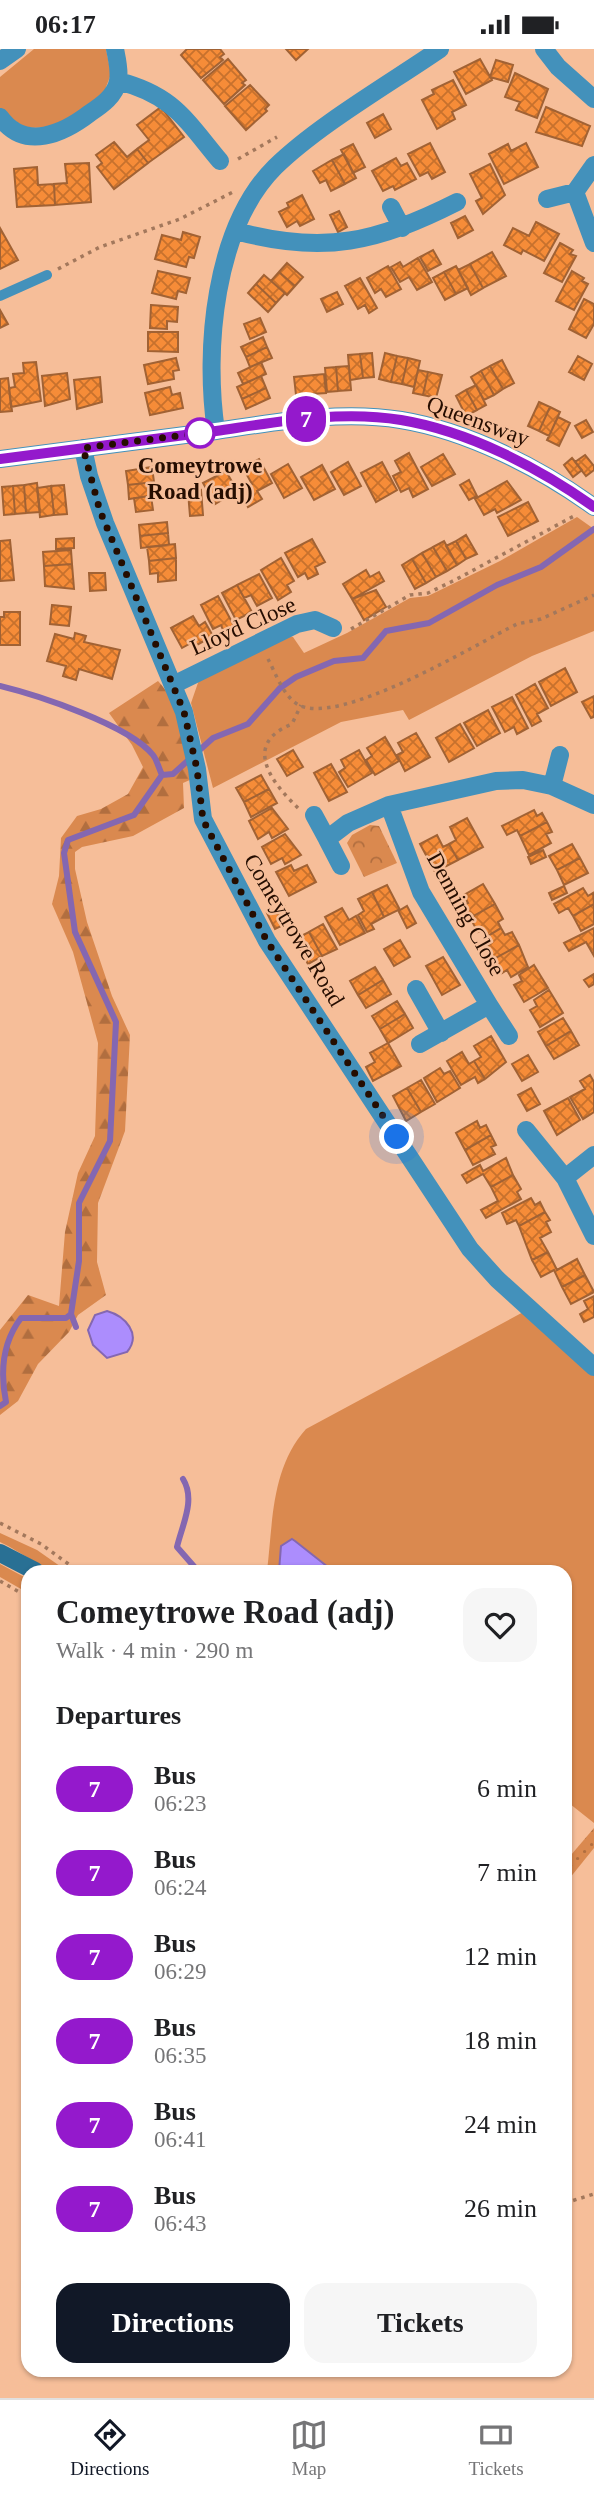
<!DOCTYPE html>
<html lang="en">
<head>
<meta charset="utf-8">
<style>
  :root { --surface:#fff; --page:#f6f6f6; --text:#202124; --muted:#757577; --line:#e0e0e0; --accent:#111827 }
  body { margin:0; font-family:"Times New Roman",serif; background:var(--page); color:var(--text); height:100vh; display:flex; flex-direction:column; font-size:26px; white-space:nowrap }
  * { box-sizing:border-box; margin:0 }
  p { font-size:23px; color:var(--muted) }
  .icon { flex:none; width:38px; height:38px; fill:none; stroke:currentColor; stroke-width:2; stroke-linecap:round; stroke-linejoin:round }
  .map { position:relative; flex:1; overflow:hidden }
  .drawer { position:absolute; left:21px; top:1516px; width:551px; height:812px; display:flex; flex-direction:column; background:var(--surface); border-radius:21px; box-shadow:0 2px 5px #0004 }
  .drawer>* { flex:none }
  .badge { padding:0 14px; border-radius:23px; font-size:24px; line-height:46px }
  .you { position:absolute; width:35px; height:35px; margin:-18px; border:5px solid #fff; border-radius:50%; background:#1a73e8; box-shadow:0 0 0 10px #1a73e833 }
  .map>.badge { position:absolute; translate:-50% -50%; box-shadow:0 0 0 4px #fff }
  h2 { padding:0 35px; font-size:26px; line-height:63px }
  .round { display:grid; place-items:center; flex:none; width:74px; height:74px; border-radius:21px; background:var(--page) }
  .summary { display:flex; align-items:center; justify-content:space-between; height:119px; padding:0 35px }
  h1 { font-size:33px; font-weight:700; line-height:52px }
  .action { display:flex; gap:14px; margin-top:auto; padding:14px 35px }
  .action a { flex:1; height:80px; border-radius:21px; background:var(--accent); color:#fff; font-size:28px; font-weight:700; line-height:80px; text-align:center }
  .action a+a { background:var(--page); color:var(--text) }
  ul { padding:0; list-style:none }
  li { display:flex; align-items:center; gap:21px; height:84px; padding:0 35px }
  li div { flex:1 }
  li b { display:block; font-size:26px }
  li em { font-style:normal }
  li .badge { min-width:77px; font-weight:700; text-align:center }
  .status { display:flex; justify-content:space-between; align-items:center; height:49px; padding:0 35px; background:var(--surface); direction:ltr }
  .status svg { height:19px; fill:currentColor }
  .dock { display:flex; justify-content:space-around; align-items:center; height:98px; border-top:2px solid var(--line); background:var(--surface); font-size:19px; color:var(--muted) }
  .dock a { display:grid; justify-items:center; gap:4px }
  .dock .active { color:var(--accent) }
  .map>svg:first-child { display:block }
</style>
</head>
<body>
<div class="status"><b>06:17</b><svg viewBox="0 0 49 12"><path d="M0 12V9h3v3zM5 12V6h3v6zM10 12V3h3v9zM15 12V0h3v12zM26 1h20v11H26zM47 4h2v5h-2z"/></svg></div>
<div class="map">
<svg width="594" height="2349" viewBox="0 0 594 2349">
  <defs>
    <pattern id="forest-firs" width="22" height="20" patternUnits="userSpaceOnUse" patternTransform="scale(1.75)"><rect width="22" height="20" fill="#da894f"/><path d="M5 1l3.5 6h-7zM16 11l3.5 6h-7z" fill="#b16e3f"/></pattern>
    <pattern id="park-crowns" width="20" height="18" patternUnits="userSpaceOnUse" patternTransform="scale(1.75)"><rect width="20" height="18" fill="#da894f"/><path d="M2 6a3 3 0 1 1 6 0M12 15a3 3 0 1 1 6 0" fill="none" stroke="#b16e3f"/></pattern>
    <pattern id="garden-dots" width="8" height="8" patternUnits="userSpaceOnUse" patternTransform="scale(1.75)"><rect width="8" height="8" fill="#da894f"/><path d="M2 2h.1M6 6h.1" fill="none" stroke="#b16e3f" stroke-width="1.8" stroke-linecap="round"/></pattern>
    <pattern id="building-cross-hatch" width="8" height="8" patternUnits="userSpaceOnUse" patternTransform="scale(1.75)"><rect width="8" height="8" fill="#f68c38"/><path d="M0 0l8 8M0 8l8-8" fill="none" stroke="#c7712d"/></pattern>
  </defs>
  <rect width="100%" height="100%" fill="#f6be99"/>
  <path fill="#da894f" d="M 34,0 L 106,0 L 111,25 L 103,46 L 59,78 L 26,79 L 0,62 L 0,28 Z
    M 577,468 L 594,480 L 594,582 L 532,607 L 409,671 L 403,661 L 341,673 L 213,739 L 191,654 L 200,628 L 283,585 L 293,588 L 304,604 L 347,584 L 410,549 L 428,547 L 500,512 Z
    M 527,1261 L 594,1324 L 594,1774 L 565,1751 L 565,1522 L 333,1522 L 292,1490 L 281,1497 L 279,1522 L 267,1522 C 273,1473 271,1419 306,1380 Z
    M 0,1484 L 37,1501 L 67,1522 C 44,1523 22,1503 0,1493 Z
    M 0,1515 L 28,1530 L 28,1544 L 0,1528 Z"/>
  <path fill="url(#forest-firs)" d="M 158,632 C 181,656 187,697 192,730 L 183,734 L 184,759 L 133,787 L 82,798 L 75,803 L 75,820 L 87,873 L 112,947 L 130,986 L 125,1082 L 98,1154 L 97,1213 L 106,1246 L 78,1266 L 69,1283 L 38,1315 L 18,1352 L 0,1366 L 0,1281 L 28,1246 L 59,1257 L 65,1183 L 78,1124 L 95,1087 L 98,994 L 73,903 L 52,855 L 59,827 L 61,789 L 77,767 L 101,760 L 128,745 L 143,718 L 132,696 L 109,664 Z"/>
  <path fill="url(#park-crowns)" d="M 370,776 L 379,777 L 397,814 L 364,828 L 347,794 L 352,786 Z"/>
  <path fill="url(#garden-dots)" d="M 594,1779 L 594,1799 L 565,1835 L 565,1813 Z"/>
  <path fill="#ac8dfd" stroke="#8467b1" stroke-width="2" d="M 107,1262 C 125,1267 142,1285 127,1303 L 107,1309 L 93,1296 L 88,1281 L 95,1266 Z
    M 292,1490 L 295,1492 L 333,1522 L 279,1522 L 281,1497 Z"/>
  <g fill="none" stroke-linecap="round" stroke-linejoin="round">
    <path stroke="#8467b1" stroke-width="6" d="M 0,637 C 37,646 129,676 153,706 C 157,711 159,720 162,726
      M 71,1265 L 76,1278
      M 0,1357 L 6,1353 C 0,1323 2,1294 21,1269 L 66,1269 L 71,1265 L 79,1212 L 79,1154 L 110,1092 L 116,973 L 75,883 L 64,804 L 68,791 L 134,766 L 162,726 L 173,725 L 213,689 L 248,675 L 280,639 L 296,628 L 334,612 L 363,609 L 386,582 L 429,574 L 497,536 L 541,518 L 594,480
      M 183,1430 C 196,1451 182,1476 177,1498 L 198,1522"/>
  </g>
  <path fill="url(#building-cross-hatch)" stroke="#a16234" stroke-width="2" d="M 187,0 L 220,0 L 224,5 L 220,8 L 223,11 L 201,29 L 181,6 Z
    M 286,0 L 308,0 L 296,11 Z
    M 228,10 L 246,31 L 242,34 L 245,36 L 224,55 L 203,31 Z
    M 480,10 L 492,31 L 466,45 L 454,23 Z
    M 496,11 L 513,16 L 508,33 L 490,28 Z
    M 515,24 L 548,40 L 537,69 L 516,61 L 520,53 L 505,48 Z
    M 453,31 L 466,56 L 452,63 L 455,70 L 437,80 L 422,51 L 434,45 L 432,41 Z
    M 250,36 L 269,56 L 265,60 L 267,62 L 246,81 L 225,57 Z
    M 161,58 L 184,88 L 148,114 L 137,100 L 149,91 L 137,76 Z
    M 546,58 L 590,77 L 582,97 L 536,83 Z
    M 383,65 L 391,80 L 375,89 L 367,74 Z
    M 114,93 L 127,108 L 137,100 L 148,114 L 114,140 L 97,118 L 102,114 L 96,106 Z
    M 430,94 L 445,123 L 432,130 L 428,123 L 420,127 L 408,105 Z
    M 526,94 L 538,118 L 504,135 L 489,105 L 508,95 L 511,102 Z
    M 353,95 L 365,118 L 353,124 L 341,101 Z
    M 344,105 L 356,129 L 345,135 L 332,111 Z
    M 396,109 L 401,117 L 407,114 L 416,130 L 395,141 L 393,137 L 383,142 L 372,122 Z
    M 332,111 L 345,135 L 331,142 L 326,131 L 320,134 L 313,122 Z
    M 89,114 L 91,153 L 55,156 L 54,135 L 67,134 L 65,115 Z
    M 490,115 L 505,146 L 483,165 L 476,152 L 482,149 L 470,125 Z
    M 37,118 L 38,136 L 54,135 L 55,156 L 17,158 L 14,120 Z
    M 302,146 L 314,170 L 300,177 L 297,172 L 287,178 L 279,163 L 289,158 L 287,154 Z
    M 339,162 L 347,178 L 338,183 L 330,166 Z
    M 465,167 L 473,181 L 458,189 L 451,174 Z
    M 536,173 L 559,185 L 544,212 L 523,201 L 521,205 L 504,196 L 513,179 L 529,187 Z
    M 0,179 L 18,211 L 0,220 Z
    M 183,183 L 200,188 L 194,209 L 189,208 L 186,218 L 155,210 L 162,186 L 181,191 Z
    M 560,194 L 573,201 L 570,205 L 576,207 L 562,233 L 544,224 Z
    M 433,201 L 441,215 L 428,222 L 420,208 Z
    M 492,203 L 506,227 L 483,239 L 470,215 Z
    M 418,209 L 432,233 L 417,241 L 409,228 L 400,233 L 391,218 L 400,213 L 403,218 Z
    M 287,214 L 303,228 L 295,237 L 279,223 Z
    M 470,215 L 483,239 L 471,246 L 458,221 Z
    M 388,217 L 401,240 L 386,248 L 381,240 L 375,244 L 367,229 Z
    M 456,217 L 468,239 L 456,245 L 444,223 Z
    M 158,222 L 190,229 L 186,244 L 178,242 L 176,250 L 152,244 Z
    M 572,222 L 584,229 L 582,232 L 588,235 L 574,261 L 556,252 Z
    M 279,223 L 295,237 L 287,246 L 271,232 Z
    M 444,223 L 456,245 L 445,251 L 433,229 Z
    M 264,226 L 285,244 L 276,254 L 256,235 Z
    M 360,229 L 377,259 L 369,264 L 365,256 L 358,260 L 345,237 Z
    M 256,235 L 276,254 L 268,263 L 248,244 Z
    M 337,243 L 343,255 L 327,263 L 321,250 Z
    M 584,250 L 594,255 L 594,275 L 586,289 L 569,280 Z
    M 151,256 L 178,258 L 177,273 L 167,272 L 167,280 L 150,279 Z
    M 0,261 L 8,275 L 0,279 Z
    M 260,269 L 266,283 L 250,290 L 244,275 Z
    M 148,283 L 178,283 L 178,303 L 148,302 Z
    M 263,288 L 267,298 L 246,308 L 241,298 Z
    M 267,298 L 272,309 L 250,318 L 246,308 Z
    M 372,304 L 374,328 L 363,329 L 360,305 Z
    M 385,304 L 397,307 L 391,333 L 379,330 Z
    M 360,305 L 363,329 L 350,331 L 348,306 Z
    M 397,307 L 408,309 L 402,335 L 391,333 Z
    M 578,307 L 592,315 L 584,331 L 569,323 Z
    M 176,309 L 179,321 L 173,322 L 174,330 L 148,335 L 144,316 Z
    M 408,309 L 420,312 L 414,338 L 402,335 Z
    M 502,311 L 514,334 L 503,340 L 490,317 Z
    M 36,313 L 41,352 L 11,358 L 9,339 L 15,338 L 13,325 L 24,324 L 23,314 Z
    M 261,313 L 266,325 L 243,335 L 238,324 Z
    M 349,317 L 351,341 L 338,342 L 336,318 Z
    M 490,317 L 503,340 L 494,346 L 481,322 Z
    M 336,318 L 338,342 L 327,343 L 325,319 Z
    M 418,321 L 428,323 L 423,346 L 413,344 Z
    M 481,322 L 494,346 L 484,351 L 471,328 Z
    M 428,323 L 442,326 L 436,349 L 423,346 Z
    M 67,324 L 70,350 L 45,357 L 42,327 Z
    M 324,325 L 326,344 L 296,346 L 294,328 Z
    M 261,327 L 266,339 L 242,350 L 237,338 Z
    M 100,328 L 102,353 L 77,360 L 74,331 Z
    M 8,329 L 12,362 L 0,363 L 0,330 Z
    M 476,336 L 486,356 L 477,361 L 466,341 Z
    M 170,338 L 172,346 L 180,344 L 183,359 L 150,366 L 145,344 Z
    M 266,339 L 270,349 L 246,360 L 242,350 Z
    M 466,341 L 477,361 L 466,367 L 456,347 Z
    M 539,353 L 550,358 L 539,382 L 528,377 Z
    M 550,358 L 560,363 L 549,387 L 539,382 Z
    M 558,368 L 570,374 L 559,397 L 547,391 Z
    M 586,371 L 593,383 L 582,389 L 575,377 Z
    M 409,404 L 428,440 L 413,448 L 409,439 L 401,443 L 393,427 L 401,423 L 395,412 Z
    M 443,405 L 455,425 L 432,437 L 421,418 Z
    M 585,406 L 594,417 L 594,421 L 586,427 L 575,413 Z
    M 572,409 L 582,421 L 573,428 L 564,416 Z
    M 259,410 L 272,434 L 257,442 L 262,450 L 248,458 L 239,441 L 252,435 L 243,419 Z
    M 348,413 L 361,437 L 344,446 L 331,423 Z
    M 382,413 L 397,441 L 376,453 L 361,424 Z
    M 288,415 L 302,439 L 284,449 L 271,425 Z
    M 322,416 L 335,440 L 314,451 L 301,428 Z
    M 152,418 L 154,433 L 128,436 L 126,422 Z
    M 226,422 L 237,442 L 215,455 L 203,434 Z
    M 469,431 L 477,447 L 469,451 L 460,436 Z
    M 507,432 L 521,451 L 497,464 L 495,460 L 484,466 L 475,450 Z
    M 154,433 L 155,446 L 129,450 L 128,436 Z
    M 37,434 L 40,463 L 26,464 L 24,436 Z
    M 24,436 L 26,464 L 15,465 L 13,437 Z
    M 64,436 L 67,465 L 54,466 L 51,437 Z
    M 13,437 L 15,465 L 4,466 L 2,438 Z
    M 51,437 L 54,466 L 40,468 L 37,439 Z
    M 201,441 L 203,466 L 190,467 L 188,443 Z
    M 151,447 L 153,461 L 136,463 L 134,449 Z
    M 528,453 L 538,472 L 508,487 L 498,468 Z
    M 167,473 L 168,484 L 140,487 L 139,476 Z
    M 168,484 L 169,496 L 141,499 L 140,487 Z
    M 466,486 L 477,505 L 466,510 L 456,492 Z
    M 74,489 L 74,499 L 56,500 L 56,490 Z
    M 312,490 L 325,513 L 315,518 L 318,525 L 308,530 L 305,524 L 298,528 L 285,504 Z
    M 10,491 L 14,531 L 0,532 L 0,492 Z
    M 444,492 L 457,516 L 447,522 L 433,498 Z
    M 456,492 L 466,510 L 457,516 L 446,497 Z
    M 175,495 L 176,509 L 149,512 L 147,498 Z
    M 433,498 L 447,522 L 436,528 L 422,504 Z
    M 71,501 L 72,515 L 44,517 L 43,503 Z
    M 422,504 L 436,528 L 426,534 L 412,510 Z
    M 176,509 L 176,531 L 158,533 L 158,524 L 150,525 L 149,512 Z
    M 281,509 L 294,532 L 287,536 L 291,543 L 278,551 L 261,521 Z
    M 412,510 L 426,534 L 415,540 L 402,516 Z
    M 72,515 L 74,540 L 45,537 L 44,517 Z
    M 366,521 L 370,528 L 379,523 L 384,532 L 352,550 L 343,535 Z
    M 89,524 L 105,524 L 106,541 L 90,542 Z
    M 259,525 L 272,549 L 257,557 L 251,546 L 244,549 L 237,536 Z
    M 237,536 L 252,563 L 236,571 L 222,544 Z
    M 376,541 L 386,558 L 364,571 L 352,550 Z
    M 218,547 L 234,577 L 224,583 L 221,576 L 213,580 L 201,556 Z
    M 52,556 L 71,558 L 69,577 L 50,575 Z
    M 4,563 L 20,563 L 20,596 L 0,596 L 0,568 L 4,568 Z
    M 193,567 L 199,577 L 205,573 L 213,587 L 193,598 L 191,594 L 182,599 L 171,579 Z
    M 75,584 L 86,587 L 84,593 L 120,601 L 112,630 L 79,620 L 76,631 L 63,627 L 66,617 L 47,612 L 55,585 L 74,590 Z
    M 565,619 L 577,643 L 551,657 L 539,633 Z
    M 535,635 L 548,659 L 537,665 L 541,672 L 532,677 L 516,646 Z
    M 594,647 L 594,668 L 591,669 L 582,653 Z
    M 512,648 L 528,679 L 517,685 L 514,678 L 505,683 L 492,658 Z
    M 488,661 L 500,684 L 477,697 L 464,674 Z
    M 460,675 L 474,699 L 449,713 L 436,689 Z
    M 416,684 L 430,708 L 405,722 L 397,706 L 403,703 L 398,694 Z
    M 385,688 L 399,712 L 375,726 L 366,711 L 372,707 L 367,699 Z
    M 293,701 L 303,718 L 287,727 L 277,710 Z
    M 359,701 L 372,724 L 348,738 L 339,723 L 345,719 L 341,711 Z
    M 331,715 L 347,743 L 329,752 L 314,724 Z
    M 261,726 L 269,740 L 244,753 L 236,739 Z
    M 269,740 L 277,754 L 251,768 L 244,753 Z
    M 272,759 L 288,780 L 272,789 L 269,783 L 258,790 L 249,772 Z
    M 534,761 L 537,767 L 542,764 L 547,773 L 520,787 L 517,781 L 507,786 L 502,777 Z
    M 467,769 L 483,798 L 458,811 L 449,795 L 456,791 L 450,778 Z
    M 547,773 L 552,783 L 546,785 L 551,794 L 529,806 L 520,787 Z
    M 285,785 L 301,806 L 285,815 L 282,809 L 271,815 L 262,798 Z
    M 437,786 L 443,798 L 449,795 L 458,811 L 435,823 L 420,795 Z
    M 572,795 L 580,809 L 557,821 L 549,807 Z
    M 543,801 L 546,808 L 531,815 L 528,808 Z
    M 580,809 L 588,824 L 564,836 L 557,821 Z
    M 291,816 L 294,822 L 307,816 L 316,833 L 289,847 L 276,823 Z
    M 483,835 L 495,855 L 470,869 L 463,856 L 468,854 L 464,846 Z
    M 387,836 L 400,861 L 407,857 L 416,874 L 407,879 L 398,861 L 384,868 L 372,843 Z
    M 564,837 L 567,844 L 552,851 L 549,844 Z
    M 583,839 L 588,847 L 593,844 L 594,855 L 573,867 L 568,859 L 559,864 L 554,855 Z
    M 372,843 L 384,868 L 371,875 L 374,880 L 367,883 L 358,866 L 364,862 L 358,850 Z
    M 495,855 L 503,870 L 498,873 L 501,879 L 486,888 L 482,881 L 478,883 L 470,869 Z
    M 594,855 L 594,875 L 581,882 L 573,867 Z
    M 284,856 L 292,872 L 275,880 L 267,864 Z
    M 342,859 L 349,871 L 356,867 L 365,884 L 340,896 L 325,868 Z
    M 323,875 L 337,900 L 322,907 L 309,883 Z
    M 501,879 L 505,886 L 512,883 L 519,896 L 494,910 L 487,897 L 490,895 L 486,888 Z
    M 594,879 L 594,907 L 586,893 L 569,902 L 564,894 Z
    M 309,883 L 322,907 L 308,915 L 295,890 Z
    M 400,891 L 410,908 L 394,917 L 384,900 Z
    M 519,896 L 528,918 L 511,928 L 507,921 L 502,924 L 494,910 Z
    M 443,908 L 460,936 L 442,946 L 426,917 Z
    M 534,916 L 548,939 L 524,953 L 514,936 L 522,932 L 519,926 Z
    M 375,918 L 383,931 L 358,946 L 350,932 Z
    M 594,925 L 594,935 L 589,938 L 584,931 Z
    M 383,931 L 391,945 L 366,959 L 358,946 Z
    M 549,941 L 563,964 L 540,978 L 530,961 L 537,957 L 534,951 Z
    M 397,952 L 405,965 L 380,980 L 372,967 Z
    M 405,965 L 413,979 L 388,994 L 380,980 Z
    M 563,969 L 571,982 L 546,997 L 538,983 Z
    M 571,982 L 579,996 L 554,1010 L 546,997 Z
    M 491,987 L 506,1013 L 485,1030 L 474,1012 L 481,1008 L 474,997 Z
    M 388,994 L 401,1017 L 373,1032 L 366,1018 L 375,1013 L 370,1004 Z
    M 462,1003 L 469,1015 L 474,1012 L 485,1030 L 478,1034 L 475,1028 L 461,1036 L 447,1012 Z
    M 528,1006 L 538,1023 L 522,1032 L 512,1015 Z
    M 440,1019 L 444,1025 L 450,1022 L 460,1039 L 437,1053 L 424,1029 Z
    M 590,1026 L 594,1033 L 594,1063 L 583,1070 L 570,1048 L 585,1040 L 580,1032 Z
    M 421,1031 L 435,1055 L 421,1063 L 407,1039 Z
    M 407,1039 L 421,1063 L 406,1072 L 393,1047 Z
    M 531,1039 L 540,1055 L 527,1062 L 518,1046 Z
    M 568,1049 L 580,1071 L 557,1086 L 544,1062 Z
    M 477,1072 L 480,1079 L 486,1076 L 491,1086 L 465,1101 L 456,1084 Z
    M 491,1086 L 496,1096 L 491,1098 L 495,1105 L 473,1116 L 465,1101 Z
    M 506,1109 L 513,1126 L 491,1138 L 483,1125 L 467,1134 L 462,1126 L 480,1116 L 483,1122 Z
    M 513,1126 L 521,1140 L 517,1143 L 521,1150 L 486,1169 L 481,1161 L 498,1152 L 491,1138 Z
    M 531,1149 L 535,1156 L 540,1153 L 545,1163 L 519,1177 L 516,1171 L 507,1175 L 502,1164 Z
    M 545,1163 L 550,1171 L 546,1173 L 551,1183 L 540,1189 L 548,1203 L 532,1211 L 519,1177 Z
    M 548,1203 L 557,1221 L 577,1210 L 585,1226 L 562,1238 L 554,1221 L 541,1228 L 532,1211 Z
    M 585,1226 L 594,1243 L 571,1255 L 562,1238 Z
    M 594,1247 L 594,1268 L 584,1273 L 580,1265 L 588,1260 L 584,1252 Z"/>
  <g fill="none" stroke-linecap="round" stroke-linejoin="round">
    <path stroke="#a3785c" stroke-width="3.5" stroke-dasharray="3.5 5" stroke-linecap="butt" d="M 238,110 L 277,88
      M 58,220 L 100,198 L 180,170 L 233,143
      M 351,580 L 410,546 L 428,544 L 455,531 L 574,467
      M 268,610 C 275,623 283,646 297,655 C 337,680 476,595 517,575 L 541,570 L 594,546
      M 298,759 C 271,733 242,695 292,675 L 301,656
      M 0,1474 L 41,1495 L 78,1522
      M 0,1532 L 28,1548
      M 565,2154 L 594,2145"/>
    <path stroke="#4391bb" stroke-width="10" d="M 0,247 L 47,226"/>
    <path stroke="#4391bb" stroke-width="18" d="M 544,0 L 558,18 L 594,50
      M 0,12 L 17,0
      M 118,32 C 173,46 185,70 220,112
      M 0,68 C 25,103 64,84 90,64 C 102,56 115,47 118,32 C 120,22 117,10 115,0
      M 575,143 L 594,194
      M 547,150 L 575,143 L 594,116
      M 391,158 L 402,179
      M 236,182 C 324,206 378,193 457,153
      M 216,382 C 204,301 214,179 275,118 C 318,76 389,35 440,0
      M 83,399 L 89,427 L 105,474 L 184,663 L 197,720 L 203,770 L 267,892 L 470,1200 L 497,1230 L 594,1318
      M 0,410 C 72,401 144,392 216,382 C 277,373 340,361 401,371 C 468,382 540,419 594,458
      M 173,636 L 297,575 L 315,571 L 333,579
      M 552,737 L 560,706
      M 389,756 L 421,843 L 489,956 L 420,995
      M 314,766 L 327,790 L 348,774 L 389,756 L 496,732 L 523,731 L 552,737 L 594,756
      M 327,790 L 341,817
      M 416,940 L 441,984
      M 489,956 L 509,987
      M 526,1081 L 565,1129
      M 594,1106 L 565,1129 L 594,1187"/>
    <path stroke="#297094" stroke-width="18" d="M 0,1504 L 35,1522"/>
  </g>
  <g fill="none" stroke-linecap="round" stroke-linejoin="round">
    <defs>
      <path id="line" d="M 0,410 C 72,400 144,392 216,382 C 277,373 340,361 401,371 C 468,382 540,419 594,458"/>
    </defs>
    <use href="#line" stroke="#fff" stroke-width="16"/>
    <use href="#line" stroke="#9419cc" stroke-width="10"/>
    <path stroke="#250d00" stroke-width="7" stroke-dasharray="0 12.6" d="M 200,384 L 83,399 L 100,462 L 184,663 L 197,720 L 203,771 L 267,892 L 397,1088"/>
  </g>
  <circle fill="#fff" stroke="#9419cc" stroke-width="3.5" cx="200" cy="384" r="14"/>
  <g text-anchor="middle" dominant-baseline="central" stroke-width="5" stroke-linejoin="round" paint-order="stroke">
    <g font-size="23" fill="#250d00" stroke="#f6be99">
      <text transform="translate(478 372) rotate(20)">Queensway</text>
      <text transform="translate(243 577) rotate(-24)">Lloyd Close</text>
      <text transform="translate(466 865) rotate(61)">Denning Close</text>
      <text transform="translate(294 881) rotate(59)">Comeytrowe Road</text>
    </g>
    <g font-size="23" font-weight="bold" fill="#250d00" stroke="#f6be99">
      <text x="200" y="416">Comeytrowe<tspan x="200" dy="26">Road (adj)</tspan></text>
    </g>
  </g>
</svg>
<div class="you" style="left:397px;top:1088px"></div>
<b class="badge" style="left:306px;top:370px;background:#9419cc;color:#fff">7</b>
<section class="drawer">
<div class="summary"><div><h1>Comeytrowe Road (adj)</h1><p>Walk · 4 min · 290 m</p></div><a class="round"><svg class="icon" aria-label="heart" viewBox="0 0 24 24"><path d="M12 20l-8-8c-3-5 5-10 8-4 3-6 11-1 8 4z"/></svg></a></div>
<h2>Departures</h2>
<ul>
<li><span class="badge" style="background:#9419cc;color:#fff">7</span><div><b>Bus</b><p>06:23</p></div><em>6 min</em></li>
<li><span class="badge" style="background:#9419cc;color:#fff">7</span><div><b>Bus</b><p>06:24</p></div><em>7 min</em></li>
<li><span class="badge" style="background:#9419cc;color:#fff">7</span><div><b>Bus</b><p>06:29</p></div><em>12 min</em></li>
<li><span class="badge" style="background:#9419cc;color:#fff">7</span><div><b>Bus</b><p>06:35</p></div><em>18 min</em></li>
<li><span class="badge" style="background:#9419cc;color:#fff">7</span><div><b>Bus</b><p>06:41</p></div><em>24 min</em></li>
<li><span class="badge" style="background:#9419cc;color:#fff">7</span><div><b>Bus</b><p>06:43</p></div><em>26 min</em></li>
</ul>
<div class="action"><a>Directions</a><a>Tickets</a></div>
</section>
</div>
<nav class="dock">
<a class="active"><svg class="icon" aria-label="directions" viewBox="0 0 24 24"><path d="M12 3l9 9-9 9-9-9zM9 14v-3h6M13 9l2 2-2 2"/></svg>Directions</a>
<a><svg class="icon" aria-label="map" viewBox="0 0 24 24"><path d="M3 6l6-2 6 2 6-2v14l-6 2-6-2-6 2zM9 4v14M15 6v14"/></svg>Map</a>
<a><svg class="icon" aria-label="tickets" viewBox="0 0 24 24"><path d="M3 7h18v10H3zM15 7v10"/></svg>Tickets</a>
</nav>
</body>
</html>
